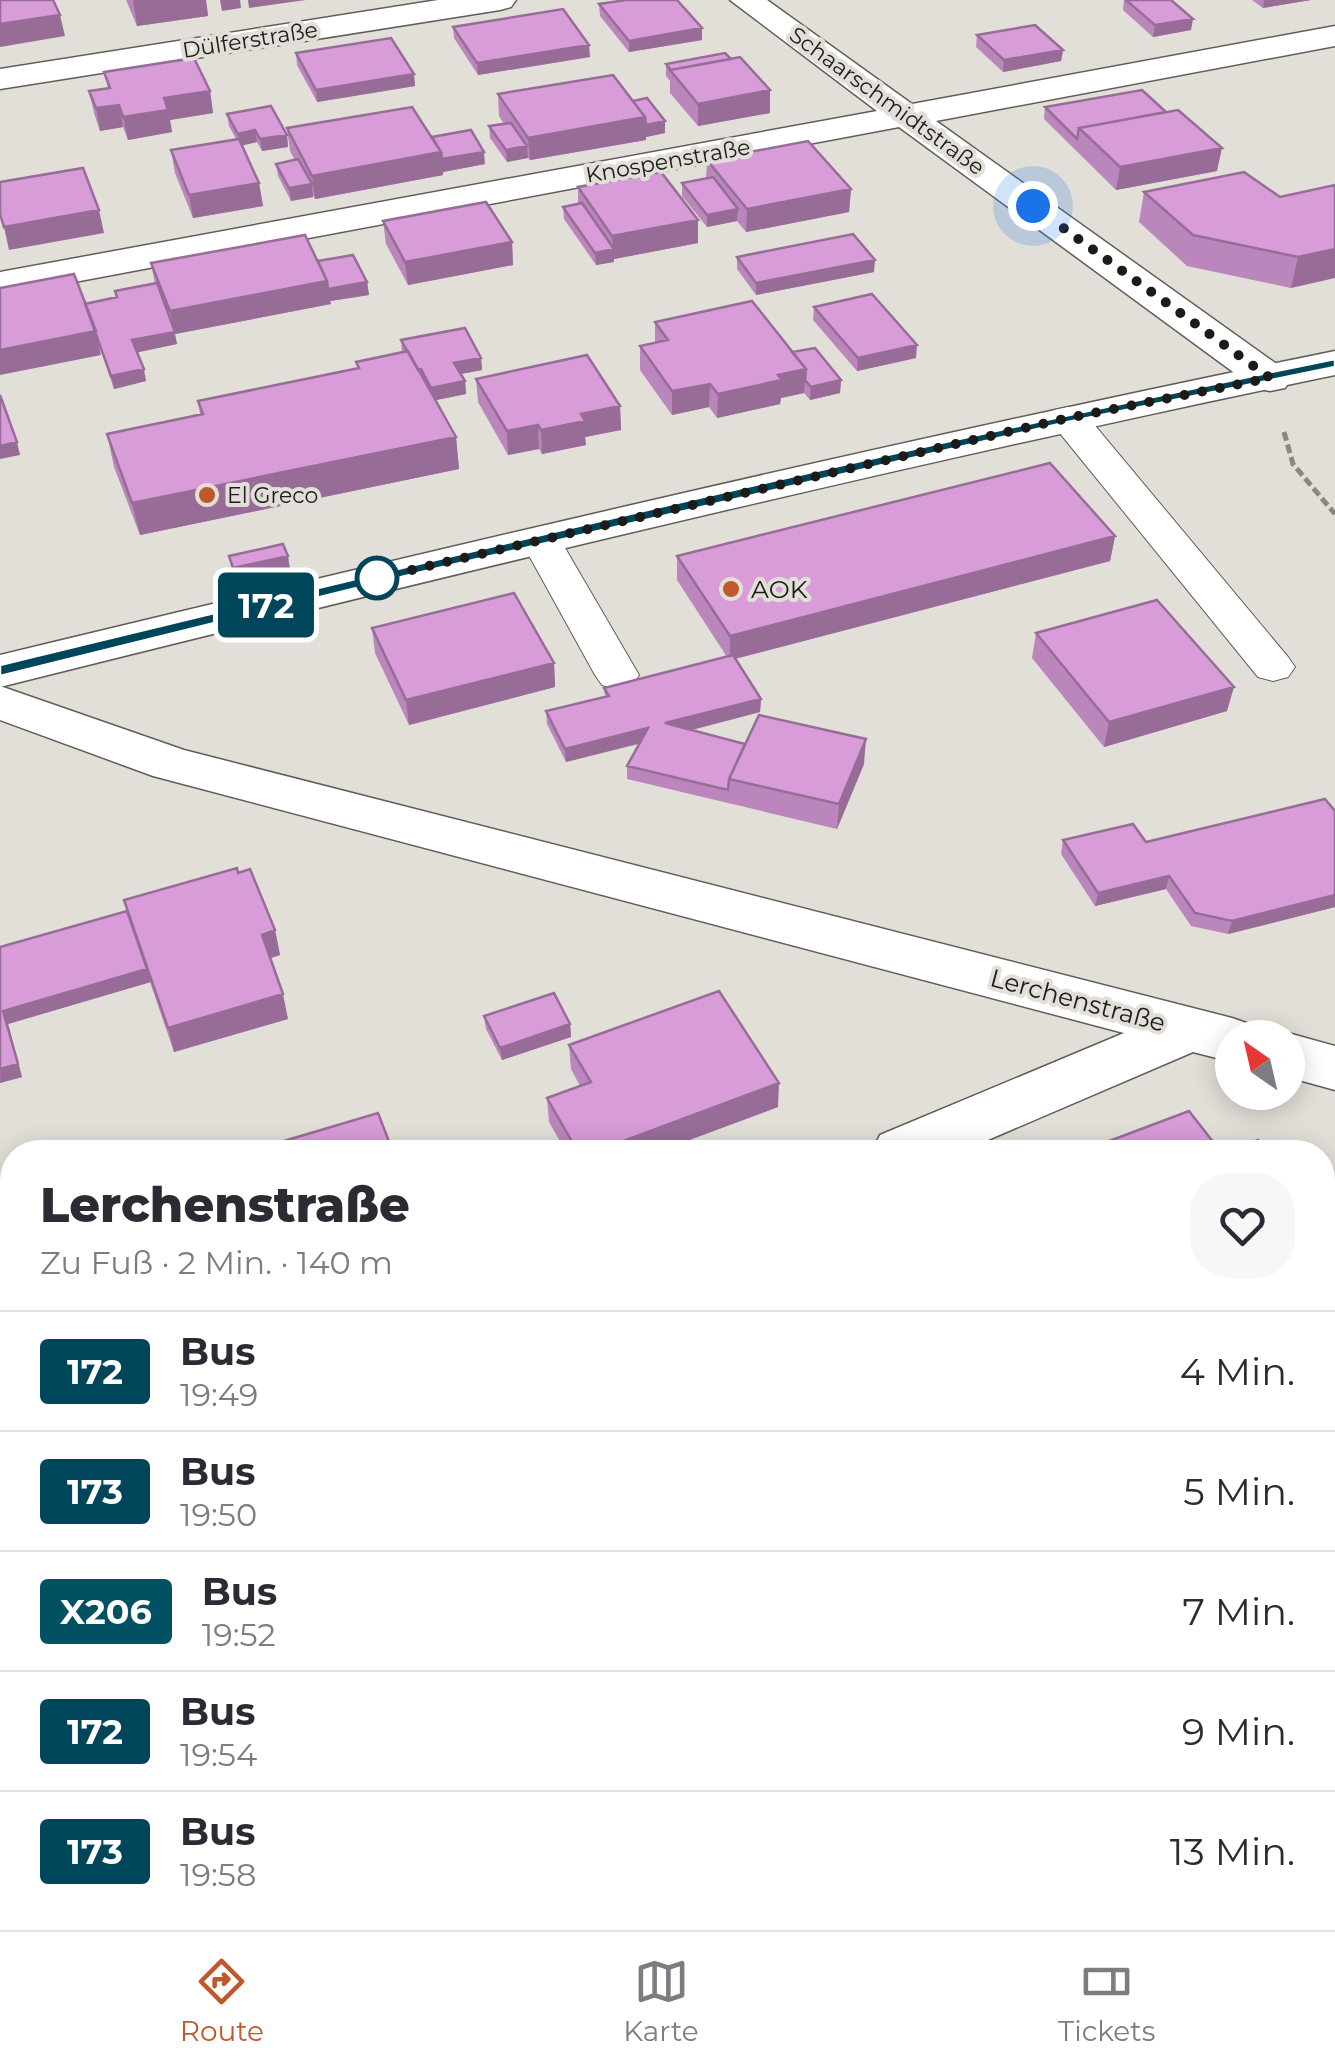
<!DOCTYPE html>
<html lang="de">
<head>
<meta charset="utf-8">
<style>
  :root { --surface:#fff; --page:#f7f7f7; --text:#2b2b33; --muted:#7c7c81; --line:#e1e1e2; --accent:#bf582d }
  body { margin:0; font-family:Montserrat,sans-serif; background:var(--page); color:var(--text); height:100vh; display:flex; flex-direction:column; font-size:38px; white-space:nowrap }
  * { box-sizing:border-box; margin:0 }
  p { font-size:32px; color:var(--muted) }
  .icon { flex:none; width:55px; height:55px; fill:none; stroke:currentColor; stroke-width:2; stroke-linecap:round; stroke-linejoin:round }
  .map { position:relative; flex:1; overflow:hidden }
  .panel { position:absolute; left:0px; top:1140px; width:1335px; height:790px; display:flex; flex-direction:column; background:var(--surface); border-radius:40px 40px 0 0; box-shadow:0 5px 25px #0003 }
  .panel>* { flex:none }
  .badge { padding:0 20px; border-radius:8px; font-size:35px; line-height:65px }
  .needle { width:65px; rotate:326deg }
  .controls { position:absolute; left:1215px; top:1020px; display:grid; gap:20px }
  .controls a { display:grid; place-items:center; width:90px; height:90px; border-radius:50%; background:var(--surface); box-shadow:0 5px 25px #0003; font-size:50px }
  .you { position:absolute; width:50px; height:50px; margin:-25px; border:8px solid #fff; border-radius:50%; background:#1a73e8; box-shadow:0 0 0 15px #1a73e833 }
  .map>.badge { position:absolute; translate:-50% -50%; box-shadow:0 0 0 5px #fff }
  .round { display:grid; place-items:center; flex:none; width:105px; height:105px; border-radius:40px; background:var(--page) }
  .head { display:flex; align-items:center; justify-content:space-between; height:170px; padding:0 40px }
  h1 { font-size:48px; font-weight:800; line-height:75px }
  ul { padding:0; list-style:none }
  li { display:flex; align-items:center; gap:30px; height:120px; padding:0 40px; border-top:2px solid var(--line) }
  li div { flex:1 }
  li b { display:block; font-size:38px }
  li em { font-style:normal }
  li .badge { min-width:110px; font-weight:700; text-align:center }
  .tab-bar { display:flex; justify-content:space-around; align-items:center; height:140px; border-top:2px solid var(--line); background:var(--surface); font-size:28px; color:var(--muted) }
  .tab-bar a { display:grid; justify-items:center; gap:5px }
  .tab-bar .current { color:var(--accent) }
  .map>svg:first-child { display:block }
</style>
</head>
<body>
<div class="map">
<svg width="1335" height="1930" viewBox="0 0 1335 1930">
  <rect width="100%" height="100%" fill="#e2dfd8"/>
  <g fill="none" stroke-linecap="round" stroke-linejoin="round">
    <defs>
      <path id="lane" d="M 1068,407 L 1082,410 L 1288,657 L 1295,667 L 1288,677 L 1273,681 L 1258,677 L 1054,426 L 1049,418 L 1054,410 Z
        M 541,529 L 555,532 L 561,541 L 639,675 L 632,685 L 617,689 L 602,685 L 595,675 L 521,541 L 527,532 Z"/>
      <path id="street" d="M 438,0 L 516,0 L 511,7 L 500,10 L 0,89 L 0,69 Z
        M 730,0 L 767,0 L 912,104 L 1335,26 L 1335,46 L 936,121 L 1285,370 L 1291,379 L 1285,388 L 1270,391 L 1255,388 L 899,127 L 0,296 L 0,272 L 877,111 Z
        M 0,686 L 184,750 L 1232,1018 L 1252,1025 L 1259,1038 L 1232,1038 L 1232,1062 L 1193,1052 L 960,1152 L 872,1152 L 880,1135 L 1124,1033 L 153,776 L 0,720 Z
        M 1288,1033 L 1335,1046 L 1335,1090 L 1288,1077 L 1288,1038 L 1274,1038 Z
        M 12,1425 L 12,1485 L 0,1489 L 0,1429 Z"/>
      <path id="secondary" d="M 1335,351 L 1335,375 C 887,468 443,576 0,687 L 0,655 C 444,548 888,442 1335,351 Z"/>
    </defs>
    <use href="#lane" stroke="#615e59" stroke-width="2"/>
    <use href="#street" stroke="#615e59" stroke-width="3"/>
    <use href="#secondary" stroke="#615e59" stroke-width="3"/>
    <path stroke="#8b8884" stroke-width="5" stroke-dasharray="9 4" stroke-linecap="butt" d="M 1284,432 L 1293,464 L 1335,514"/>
    <use href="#lane" fill="#fff" fill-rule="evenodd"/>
    <use href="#street" fill="#fff" fill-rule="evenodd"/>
    <use href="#secondary" fill="#fff" fill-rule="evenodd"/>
  </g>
  <path fill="#ba86bb" d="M 126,0 L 206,0 L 208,16 L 137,26 Z
    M 1124,0 L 1171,0 L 1191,30 L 1153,37 L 1123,10 Z
    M 1252,0 L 1311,0 L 1263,8 Z
    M 599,4 L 702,40 L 629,52 L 600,16 Z
    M 453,27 L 590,57 L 478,75 L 454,38 Z
    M 977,35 L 1063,50 L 1061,61 L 1003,72 L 976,47 Z
    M 296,53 L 414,74 L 415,86 L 317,102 L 297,65 Z
    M 666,64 L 770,113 L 698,126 L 670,93 L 670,81 L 666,76 Z
    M 104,72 L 210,91 L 213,113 L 170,120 L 172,132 L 128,140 L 123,127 L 100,131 L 94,113 L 89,91 L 108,88 Z
    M 498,94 L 633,101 L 665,133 L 646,137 L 646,140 L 530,160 L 528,158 L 507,162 L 490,138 L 489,126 L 504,124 L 499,116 Z
    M 1045,107 L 1217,171 L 1116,190 L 1044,119 Z
    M 227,114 L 287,135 L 288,147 L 262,151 L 257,142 L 242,145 L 259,183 L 263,206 L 193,218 L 175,173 L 171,150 L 236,139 L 229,126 Z
    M 287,128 L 432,137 L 485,164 L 443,172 L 443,175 L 315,199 L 313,195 L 313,197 L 291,201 L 278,176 L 276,164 L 295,160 L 290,151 Z
    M 707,160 L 851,189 L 849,212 L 746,232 L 737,221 L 707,227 L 682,196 L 682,183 L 706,179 Z
    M 1335,185 L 1291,288 L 1187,266 L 1139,222 L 1144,192 L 1280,197 Z
    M 578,187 L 698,243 L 614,259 L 614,262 L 596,265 L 564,219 L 563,207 L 578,204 Z
    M 383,221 L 512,242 L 513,265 L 408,285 L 386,244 Z
    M 737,257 L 874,272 L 756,295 L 737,269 Z
    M 318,261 L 367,282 L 369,295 L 330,301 L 331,304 L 175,334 L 177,344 L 137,352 L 146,381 L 114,389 L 85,304 L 116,298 L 155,284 L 151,263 Z
    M 814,307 L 916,358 L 857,371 L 813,320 Z
    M 655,322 L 792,352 L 841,380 L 840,393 L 810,400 L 804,393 L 781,398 L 780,404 L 717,418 L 709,407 L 672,415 L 640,370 L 640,346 L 655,343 Z
    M 401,340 L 481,358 L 482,370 L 461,374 L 465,381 L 466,394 L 435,400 L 456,437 L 459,469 L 140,535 L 114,467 L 107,434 L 200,414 L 198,401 L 357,368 L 356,362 L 402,353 Z
    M 476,379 L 620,406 L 621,430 L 585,437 L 586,445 L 542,454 L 539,449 L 508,455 L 478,402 Z
    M 1115,536 L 1110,561 L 735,659 L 761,699 L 760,712 L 691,730 L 745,743 L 864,764 L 837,829 L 627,779 L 627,766 L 639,744 L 566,762 L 547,724 L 546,711 L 605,697 L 604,688 L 727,657 L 677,580 L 677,556 Z
    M 372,628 L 554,663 L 555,687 L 409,725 L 375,653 Z
    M 1036,633 L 1227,711 L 1104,747 L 1032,658 Z
    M 1335,811 L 1335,907 L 1228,934 L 1191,926 L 1166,889 L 1095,906 L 1061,854 L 1063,840 L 1146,842 Z
    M 238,873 L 275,930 L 280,955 L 270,958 L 288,1019 L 174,1052 L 150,982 L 8,1024 L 22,1077 L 0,1083 L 0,947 L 127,911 Z
    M 484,1016 L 570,1024 L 571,1037 L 502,1060 L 486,1029 Z
    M 569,1045 L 778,1107 L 657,1152 L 566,1152 L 549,1122 L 547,1098 L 580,1086 L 571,1069 Z
    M 715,1918 L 880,1918 L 886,1930 L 721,1930 Z"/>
  <path fill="#976d98" d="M 133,0 L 206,0 L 208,16 L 137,26 Z
    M 220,0 L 240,0 L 241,8 L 222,11 Z
    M 248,0 L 306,0 L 249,8 Z
    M 1264,0 L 1311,0 L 1263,8 Z
    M 60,15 L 65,36 L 0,47 L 0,24 Z
    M 1193,19 L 1191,30 L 1153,37 L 1155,25 Z
    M 702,28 L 702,40 L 629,52 L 629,41 Z
    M 589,45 L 590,57 L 478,75 L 477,63 Z
    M 1063,50 L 1061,61 L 1003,72 L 1004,60 Z
    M 414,74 L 415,86 L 317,102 L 316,90 Z
    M 770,90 L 770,113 L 698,126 L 698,104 Z
    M 210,91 L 213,113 L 170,120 L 172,132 L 128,140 L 123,117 L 164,98 Z
    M 119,105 L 123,127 L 100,131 L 96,108 Z
    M 645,117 L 665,121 L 665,133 L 646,137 L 646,140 L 530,160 L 528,138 Z
    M 255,130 L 257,142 L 240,146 L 238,134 Z
    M 287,135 L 288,147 L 262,151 L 260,139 Z
    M 527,146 L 528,158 L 507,162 L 506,150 Z
    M 1222,148 L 1217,171 L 1116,190 L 1120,167 Z
    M 441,152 L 484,152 L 485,164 L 443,172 L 443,175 L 315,199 L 312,176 Z
    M 259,183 L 263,206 L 193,218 L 189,195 Z
    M 312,184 L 313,197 L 291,201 L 289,188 Z
    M 851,189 L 849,212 L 746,232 L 747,209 Z
    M 738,209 L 737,221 L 707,227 L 707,215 Z
    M 99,210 L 104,233 L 9,250 L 4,227 Z
    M 698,220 L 698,243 L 614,259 L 614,262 L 596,265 L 595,253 L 613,250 L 612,236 Z
    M 512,242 L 513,265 L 408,285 L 405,262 Z
    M 1335,249 L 1335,278 L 1291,288 L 1298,257 Z
    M 875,260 L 874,272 L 756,295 L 756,283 Z
    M 327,281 L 367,282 L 369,295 L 330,301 L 331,304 L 175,334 L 177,344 L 135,353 L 132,340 L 174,332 L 170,311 Z
    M 96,331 L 101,355 L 0,375 L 0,350 Z
    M 917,345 L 916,358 L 857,371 L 858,358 Z
    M 481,358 L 482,370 L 455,375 L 454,363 Z
    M 144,369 L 146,381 L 114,389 L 111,376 Z
    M 806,369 L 804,393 L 781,398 L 780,404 L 717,418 L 718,394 L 778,375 Z
    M 841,380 L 840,393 L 810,400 L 811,387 Z
    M 465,381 L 466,394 L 432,401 L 431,388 Z
    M 710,384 L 709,407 L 672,415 L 672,391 Z
    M 620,406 L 621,430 L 585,437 L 586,445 L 542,454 L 541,430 L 581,414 Z
    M 538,425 L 539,449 L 508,455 L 507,431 Z
    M 456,437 L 459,469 L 140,535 L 132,503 Z
    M 17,442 L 20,455 L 0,459 L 0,446 Z
    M 1115,536 L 1110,561 L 730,660 L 730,636 Z
    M 288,556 L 290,569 L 236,581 L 233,568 Z
    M 554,663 L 555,687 L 409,725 L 406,700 Z
    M 1234,687 L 1227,711 L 1104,747 L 1109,722 Z
    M 761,699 L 760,712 L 665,737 L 665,723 Z
    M 648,728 L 648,741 L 566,762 L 565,749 Z
    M 866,739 L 864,764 L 837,829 L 839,804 Z
    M 1169,876 L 1166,889 L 1095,906 L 1098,893 Z
    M 1335,895 L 1335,907 L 1228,934 L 1232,921 Z
    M 275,930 L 280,955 L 268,959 L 262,935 Z
    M 147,969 L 151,982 L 8,1024 L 22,1077 L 0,1083 L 3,1011 Z
    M 283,994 L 288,1019 L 174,1052 L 168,1028 Z
    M 570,1024 L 571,1037 L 502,1060 L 500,1048 Z
    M 779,1083 L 778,1107 L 657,1152 L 594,1152 Z
    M 12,1331 L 12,1357 L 0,1361 L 0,1335 Z
    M 1335,1454 L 1335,1472 L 1322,1477 L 1322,1459 Z
    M 12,1747 L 12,1770 L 0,1774 L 0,1751 Z
    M 1335,1781 L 1335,1794 L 1322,1800 L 1322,1787 Z"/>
  <path fill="#d89cd9" stroke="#976d98" stroke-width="2.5" d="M 0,0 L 53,0 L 60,15 L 0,24 Z
    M 626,0 L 677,0 L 702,28 L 629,41 L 599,4 Z
    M 1126,0 L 1171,0 L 1193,19 L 1155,25 Z
    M 563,9 L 589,45 L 477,63 L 453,27 Z
    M 1035,25 L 1063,50 L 1004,60 L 977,35 Z
    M 391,38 L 414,74 L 316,90 L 296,53 Z
    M 725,53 L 731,59 L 671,70 L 666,64 Z
    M 740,57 L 770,90 L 698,104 L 670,70 Z
    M 194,58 L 210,91 L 164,98 L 168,110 L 123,117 L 119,105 L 96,108 L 89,91 L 110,88 L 104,72 Z
    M 613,75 L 645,117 L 528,138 L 498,94 Z
    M 1142,90 L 1166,112 L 1079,128 L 1077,139 L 1045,107 Z
    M 647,98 L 665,121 L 646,125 L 645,117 L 633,101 Z
    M 271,106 L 287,135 L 260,139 L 255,130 L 238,134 L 227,114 Z
    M 412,107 L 441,152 L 312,176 L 287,128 Z
    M 1178,110 L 1222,148 L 1120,167 L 1079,128 Z
    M 511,123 L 527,146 L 506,150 L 489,126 Z
    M 471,130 L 484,152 L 442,159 L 441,152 L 432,137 Z
    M 239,139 L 259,183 L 189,195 L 171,150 Z
    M 808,141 L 851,189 L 747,209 L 707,160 Z
    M 298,159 L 312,184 L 289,188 L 276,164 Z
    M 83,168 L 99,210 L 4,227 L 0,214 L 0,182 Z
    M 661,172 L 698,220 L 612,236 L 578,187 Z
    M 1244,172 L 1280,197 L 1335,185 L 1335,249 L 1298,257 L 1193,235 L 1144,192 Z
    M 713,177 L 738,209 L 707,215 L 682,183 Z
    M 486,202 L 512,242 L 405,262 L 383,221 Z
    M 582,203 L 614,249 L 595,253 L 563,207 Z
    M 853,234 L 875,260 L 756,283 L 737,257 Z
    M 305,235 L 327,281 L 170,311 L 151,263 Z
    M 353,255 L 367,282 L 328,289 L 327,281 L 318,261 Z
    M 74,274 L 96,331 L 0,350 L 0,288 Z
    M 157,283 L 175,332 L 132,340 L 144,369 L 111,376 L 85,304 L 117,297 L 115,291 Z
    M 872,294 L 917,345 L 858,358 L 814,307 Z
    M 752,301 L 806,369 L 778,375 L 782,380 L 718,394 L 710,384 L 672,391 L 640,346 L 668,340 L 655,322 Z
    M 465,328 L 481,358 L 454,363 L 465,381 L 431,388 L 421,369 L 418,370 L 401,340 Z
    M 815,348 L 841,380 L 811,387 L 805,380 L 806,369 L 792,352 Z
    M 408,351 L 456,437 L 132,503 L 107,434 L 203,414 L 198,401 L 359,368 L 356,362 Z
    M 587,355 L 620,406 L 581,414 L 585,421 L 541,430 L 538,425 L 507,431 L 476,379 Z
    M 0,395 L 17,442 L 0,446 Z
    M 1050,463 L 1115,536 L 730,636 L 677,556 Z
    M 283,544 L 288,556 L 233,568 L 229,556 Z
    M 514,593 L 554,663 L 406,700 L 372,628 Z
    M 1157,600 L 1234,687 L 1109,722 L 1036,633 Z
    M 733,655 L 761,699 L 665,723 L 745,744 L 729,779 L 728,790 L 627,766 L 648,728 L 565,749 L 546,711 L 609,696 L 604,688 Z
    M 759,715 L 866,739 L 839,804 L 729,779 Z
    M 1325,799 L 1335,811 L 1335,895 L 1232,921 L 1195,913 L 1169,876 L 1098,893 L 1063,840 L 1133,824 L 1146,842 Z
    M 237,868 L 238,873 L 250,869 L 275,930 L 262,935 L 283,994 L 168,1028 L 124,900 Z
    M 127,911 L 147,969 L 3,1011 L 18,1064 L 0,1069 L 0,947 Z
    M 719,991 L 779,1083 L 594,1152 L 578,1152 L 547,1098 L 591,1082 L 569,1045 Z
    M 554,993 L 570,1024 L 500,1048 L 484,1016 Z
    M 1189,1111 L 1221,1152 L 1080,1152 Z
    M 378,1113 L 393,1152 L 247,1152 Z
    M 1258,1140 L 1268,1152 L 1226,1152 Z
    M 7,1195 L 12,1218 L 12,1331 L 0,1335 L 0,1197 Z
    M 1335,1293 L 1335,1454 L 1322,1459 L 1322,1298 Z
    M 12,1574 L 12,1747 L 0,1751 L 0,1579 Z
    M 1322,1674 L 1335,1693 L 1335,1781 L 1322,1787 Z
    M 341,1918 L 639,1918 L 643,1930 L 344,1930 Z
    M 723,1918 L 880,1918 L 886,1930 L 728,1930 Z
    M 1158,1918 L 1206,1918 L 1212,1930 L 1131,1930 Z"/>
  <path fill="#00465a" stroke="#fff" stroke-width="2.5" d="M 1335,359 L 1335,367 L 1068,422 L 426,571 L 0,676 L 0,665 C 444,557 887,450 1335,359 Z"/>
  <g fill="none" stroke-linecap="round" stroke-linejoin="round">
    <path stroke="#1c1b19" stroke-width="10" stroke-dasharray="0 18" d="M 377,578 L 1068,418 L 1270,378 L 1033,206"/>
  </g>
  <g fill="#bf582d" stroke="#e2dfd8" stroke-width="4">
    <circle cx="207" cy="495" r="10"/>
    <circle cx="731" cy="589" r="10"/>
  </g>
  <circle fill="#fff" stroke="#00465a" stroke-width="5" cx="377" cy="578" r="20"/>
  <g text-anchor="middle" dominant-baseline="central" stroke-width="8" stroke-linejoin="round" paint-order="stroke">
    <g font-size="22" fill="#1c1b19" stroke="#e2dfd8">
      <text transform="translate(250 40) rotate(-9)">Dülferstraße</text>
      <text transform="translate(887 101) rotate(36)">Schaarschmidtstraße</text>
      <text transform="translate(668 161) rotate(-10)">Knospenstraße</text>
    </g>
    <g font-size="22" fill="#1c1b19" stroke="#e2dfd8" text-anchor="start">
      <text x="227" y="495">El Greco</text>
    </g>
    <g font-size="25" fill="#1c1b19" stroke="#e2dfd8" text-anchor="start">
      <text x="751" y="589">AOK</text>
    </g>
    <g font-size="25" fill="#1c1b19" stroke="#e2dfd8">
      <text transform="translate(1078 1000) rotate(15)">Lerchenstraße</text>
    </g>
  </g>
</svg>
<div class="controls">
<a><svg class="needle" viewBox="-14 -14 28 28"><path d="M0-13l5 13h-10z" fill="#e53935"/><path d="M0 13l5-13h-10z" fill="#7c7c81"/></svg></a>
</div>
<div class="you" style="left:1033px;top:206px"></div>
<b class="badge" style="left:266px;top:605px;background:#00465a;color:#fff">172</b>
<section class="panel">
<div class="head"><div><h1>Lerchenstraße</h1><p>Zu Fuß · 2 Min. · 140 m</p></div><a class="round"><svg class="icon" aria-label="heart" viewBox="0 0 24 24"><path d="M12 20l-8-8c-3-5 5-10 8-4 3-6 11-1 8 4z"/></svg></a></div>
<ul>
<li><span class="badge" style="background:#00465a;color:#fff">172</span><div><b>Bus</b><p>19:49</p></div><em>4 Min.</em></li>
<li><span class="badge" style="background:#00465a;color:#fff">173</span><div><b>Bus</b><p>19:50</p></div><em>5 Min.</em></li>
<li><span class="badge" style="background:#005262;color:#fff">X206</span><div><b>Bus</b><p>19:52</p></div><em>7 Min.</em></li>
<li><span class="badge" style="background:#00465a;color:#fff">172</span><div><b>Bus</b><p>19:54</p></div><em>9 Min.</em></li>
<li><span class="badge" style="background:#00465a;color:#fff">173</span><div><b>Bus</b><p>19:58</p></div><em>13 Min.</em></li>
</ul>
</section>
</div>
<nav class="tab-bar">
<a class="current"><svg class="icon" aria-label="directions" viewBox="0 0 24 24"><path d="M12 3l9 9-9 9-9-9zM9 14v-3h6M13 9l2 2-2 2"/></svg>Route</a>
<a><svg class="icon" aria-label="map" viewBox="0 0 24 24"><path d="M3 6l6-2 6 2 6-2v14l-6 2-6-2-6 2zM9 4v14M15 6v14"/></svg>Karte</a>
<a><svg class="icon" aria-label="tickets" viewBox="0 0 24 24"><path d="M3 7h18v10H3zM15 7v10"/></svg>Tickets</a>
</nav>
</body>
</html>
